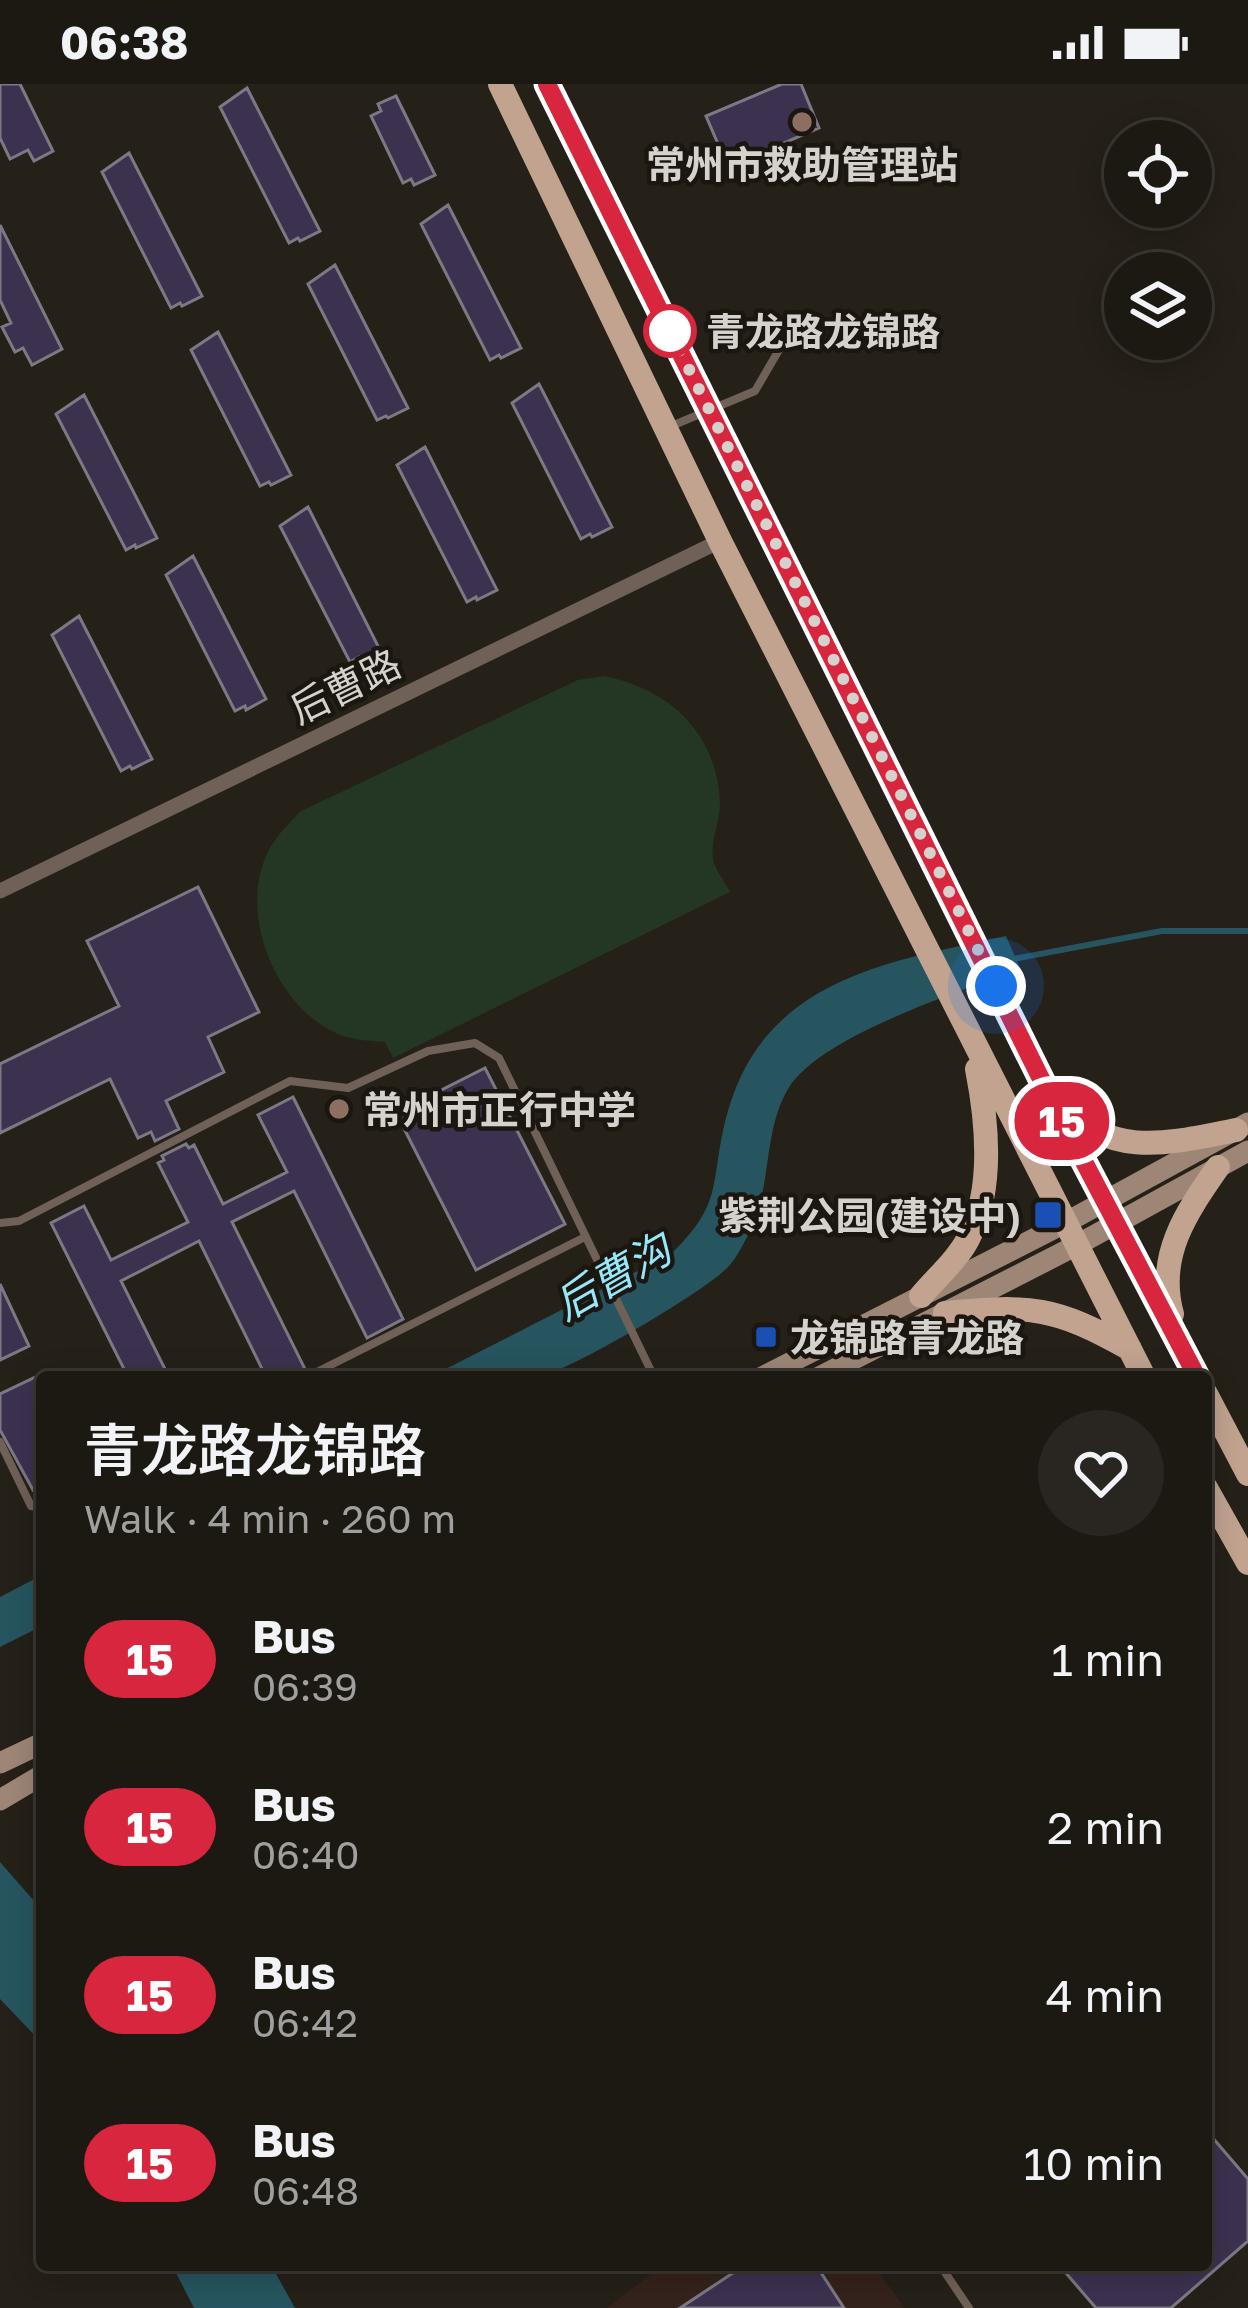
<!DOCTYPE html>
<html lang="en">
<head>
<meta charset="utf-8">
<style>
  :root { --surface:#1c1812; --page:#292520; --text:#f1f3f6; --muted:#a0a09f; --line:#3a3732 }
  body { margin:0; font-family:"Golos Text","Noto Sans SC",sans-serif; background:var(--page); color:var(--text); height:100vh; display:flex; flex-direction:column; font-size:45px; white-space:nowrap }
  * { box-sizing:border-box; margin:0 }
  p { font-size:39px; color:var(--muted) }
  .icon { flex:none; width:66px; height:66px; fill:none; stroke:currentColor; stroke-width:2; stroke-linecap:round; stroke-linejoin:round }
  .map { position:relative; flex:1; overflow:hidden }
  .sheet { position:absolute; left:36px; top:1287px; width:1176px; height:900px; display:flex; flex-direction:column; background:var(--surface); border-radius:12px; box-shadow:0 6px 30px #0003,0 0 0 3px var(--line) }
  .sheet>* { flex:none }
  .badge { padding:0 24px; border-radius:39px; font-size:42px; line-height:78px }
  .controls { position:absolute; left:1104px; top:36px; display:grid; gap:24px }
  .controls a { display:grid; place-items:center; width:108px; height:108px; border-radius:50%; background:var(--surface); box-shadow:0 6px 30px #0003,0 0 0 3px var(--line); font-size:60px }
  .you { position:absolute; width:60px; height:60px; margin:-30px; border:9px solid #fff; border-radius:50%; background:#1a73e8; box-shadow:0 0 0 18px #1a73e833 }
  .map>.badge { position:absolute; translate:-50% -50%; box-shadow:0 0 0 6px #fff }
  .round { display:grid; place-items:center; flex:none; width:126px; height:126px; border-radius:63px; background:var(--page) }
  .head { display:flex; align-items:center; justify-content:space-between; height:204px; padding:0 48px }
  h1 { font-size:57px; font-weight:600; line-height:90px }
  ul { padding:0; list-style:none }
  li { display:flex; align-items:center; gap:36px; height:168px; padding:0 48px }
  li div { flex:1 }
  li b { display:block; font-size:45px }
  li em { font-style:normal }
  li .badge { min-width:132px; font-weight:700; text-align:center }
  .status { display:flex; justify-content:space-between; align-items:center; height:84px; padding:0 60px; background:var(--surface); direction:ltr }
  .status svg { height:33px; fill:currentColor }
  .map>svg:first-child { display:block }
</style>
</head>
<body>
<div class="status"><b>06:38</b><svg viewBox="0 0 49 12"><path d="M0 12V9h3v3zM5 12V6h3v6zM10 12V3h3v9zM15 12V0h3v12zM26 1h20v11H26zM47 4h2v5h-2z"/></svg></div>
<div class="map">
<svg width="1248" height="2224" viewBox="0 0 1248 2224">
  <rect width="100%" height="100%" fill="#252018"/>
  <path fill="#34231c" d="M 662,2181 L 873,2181 L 905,2224 L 607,2224 Z"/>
  <path fill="#243725" d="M 604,592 C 670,605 717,649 720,719 C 720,737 710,759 713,775 C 715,785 725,798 730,808 L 393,974 L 385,958 C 369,957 353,956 338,950 C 277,924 239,833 266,772 C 274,754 287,741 301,727 L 578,596 Z"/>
  <path fill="#26555f" d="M 1006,852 L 1020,884 C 962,908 820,951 788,1005 C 763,1047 772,1101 751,1145 C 745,1157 737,1174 727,1184 C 704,1208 571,1286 539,1293 C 509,1299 462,1293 430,1293 L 671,1170 C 723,1120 710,1101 725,1038 C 760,895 883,879 1006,852 Z
    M 42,1491 L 42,1542 L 0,1563 L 0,1513 Z
    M 0,1778 L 42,1826 L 42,1959 L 0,1915 Z
    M 172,2181 L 271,2181 L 295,2224 L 194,2224 Z"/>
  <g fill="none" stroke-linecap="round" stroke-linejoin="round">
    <path stroke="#26555f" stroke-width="6" d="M 1013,875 L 1162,847 L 1248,847"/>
  </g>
  <path fill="#3d3150" stroke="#7d7984" stroke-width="3" d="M 0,0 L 20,0 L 53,67 L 34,77 L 28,66 L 10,75 L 0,54 Z
    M 782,0 L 801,0 L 819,44 L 728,83 L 706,32 Z
    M 247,4 L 320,147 L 300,157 L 298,154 L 289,159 L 220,23 Z
    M 396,12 L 435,91 L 414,101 L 411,95 L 403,99 L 371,32 L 381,27 L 378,20 Z
    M 129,69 L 202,212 L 182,222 L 180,219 L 171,224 L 102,88 Z
    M 448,121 L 521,264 L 501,274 L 499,271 L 490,276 L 421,140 Z
    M 0,141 L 62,265 L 32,281 L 23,264 L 15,268 L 2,243 L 11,239 L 0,216 Z
    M 335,181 L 408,324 L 388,334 L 386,332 L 377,336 L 308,200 Z
    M 218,248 L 291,391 L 271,401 L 269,398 L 260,402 L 191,266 Z
    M 539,300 L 612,443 L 592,453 L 590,450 L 581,455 L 512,319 Z
    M 84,311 L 157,454 L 136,464 L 135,461 L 126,466 L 56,330 Z
    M 425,363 L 497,506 L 477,516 L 476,513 L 467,518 L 397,381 Z
    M 308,423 L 380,566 L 361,576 L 359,573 L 350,578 L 280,442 Z
    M 193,472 L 266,615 L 246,626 L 245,622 L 235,627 L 166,491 Z
    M 79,532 L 152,675 L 132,685 L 130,682 L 121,687 L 52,551 Z
    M 198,803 L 259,928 L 208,953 L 224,988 L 166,1017 L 179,1045 L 155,1057 L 151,1048 L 138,1054 L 110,995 L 0,1049 L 0,980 L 119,922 L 87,857 Z
    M 485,984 L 565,1140 L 476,1186 L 396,1029 Z
    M 293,1013 L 403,1235 L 367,1254 L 294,1107 L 232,1138 L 305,1285 L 299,1293 L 266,1293 L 199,1157 L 121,1197 L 169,1293 L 128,1293 L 51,1139 L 84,1122 L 111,1176 L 188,1138 L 158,1079 L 164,1076 L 162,1072 L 186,1060 L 189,1064 L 194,1061 L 223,1120 L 287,1088 L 258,1031 Z
    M 0,1200 L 29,1262 L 0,1276 Z
    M 42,1290 L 42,1402 L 33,1406 L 0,1346 L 0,1310 Z
    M 1206,2046 L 1248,2095 L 1248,2157 L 1171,2224 L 1096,2224 L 1059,2181 L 1206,2181 Z
    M 745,2181 L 816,2181 L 844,2224 L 680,2224 Z"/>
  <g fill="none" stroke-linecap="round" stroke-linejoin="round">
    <path stroke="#706158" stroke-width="8" d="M 669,343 L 755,307 L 783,259
      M 0,1139 L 19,1137 L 290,997 L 348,1004 L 428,967 L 475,959 L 499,974 L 654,1293
      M 307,1293 L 585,1153
      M 0,1358 L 31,1422 L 42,1424
      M 940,2181 L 969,2224"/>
    <path stroke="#706158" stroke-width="15" d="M 0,807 L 720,457"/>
    <path stroke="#9e8677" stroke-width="21" d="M 762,1293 L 1065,1139 L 1248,1039
      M 819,1293 L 1077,1161 L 1248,1067
      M 0,1679 L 42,1659
      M 0,1716 L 42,1691"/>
    <path stroke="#c1a38f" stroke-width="24" d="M 500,0 L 720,457 L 1144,1293
      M 548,0 L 1051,1015 L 1197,1293
      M 1060,1019 C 1111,1076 1170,1059 1236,1046
      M 921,1212 C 936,1194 959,1174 969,1153 C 994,1105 987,1036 977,985
      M 945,1229 C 1031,1221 1054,1222 1130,1265
      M 1172,1230 C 1156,1172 1186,1129 1218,1083
      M 1206,1310 L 1248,1390
      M 1206,1404 L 1248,1479"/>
  </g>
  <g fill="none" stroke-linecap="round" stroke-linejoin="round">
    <defs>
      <path id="line" d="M 547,0 L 1051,1015 L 1197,1293"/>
    </defs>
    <use href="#line" stroke="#fff" stroke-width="27"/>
    <use href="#line" stroke="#d7263d" stroke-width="18"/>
    <path stroke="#d5d2cd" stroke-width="12" stroke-dasharray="0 21.6" d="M 670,247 L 996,902"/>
  </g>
  <g fill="#8d6e63" stroke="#1b160f" stroke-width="4.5">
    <circle cx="802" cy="38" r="12"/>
    <circle cx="339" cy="1025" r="12"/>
  </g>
  <circle fill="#fff" stroke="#d7263d" stroke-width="6" cx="670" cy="247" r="24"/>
  <g fill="#1a4fb4" stroke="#1b160f" stroke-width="4.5">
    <rect x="1033" y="1116" width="30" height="30" rx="6"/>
    <rect x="754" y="1241" width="24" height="24" rx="6"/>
  </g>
  <g text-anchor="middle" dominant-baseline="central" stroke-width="9" stroke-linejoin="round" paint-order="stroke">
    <g font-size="39" font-weight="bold" fill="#d5d2cd" stroke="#1b160f" text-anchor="start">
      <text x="802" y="80" text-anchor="middle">常州市救助管理站</text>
      <text x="363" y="1025">常州市正行中学</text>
      <text x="1021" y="1131" text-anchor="end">紫荆公园(建设中)</text>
      <text x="790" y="1253">龙锦路青龙路</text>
    </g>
    <g font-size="39" font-weight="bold" fill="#d5d2cd" stroke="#1b160f" text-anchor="start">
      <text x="706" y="247">青龙路龙锦路</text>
    </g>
    <g font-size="39" fill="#d5d2cd" stroke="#1b160f">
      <text transform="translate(345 602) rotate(-26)">后曹路</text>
    </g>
    <g font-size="42" font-style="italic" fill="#96e7fa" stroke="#1b160f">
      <text transform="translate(612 1192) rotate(-30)">后曹沟</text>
    </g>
  </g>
</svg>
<div class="controls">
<a><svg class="icon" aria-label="locate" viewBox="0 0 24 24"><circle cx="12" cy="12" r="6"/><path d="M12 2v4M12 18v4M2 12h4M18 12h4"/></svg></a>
<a><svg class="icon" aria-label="layers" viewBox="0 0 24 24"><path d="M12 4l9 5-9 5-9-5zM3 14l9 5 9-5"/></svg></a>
</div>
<div class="you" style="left:996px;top:902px"></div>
<b class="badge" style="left:1062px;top:1037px;background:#d7263d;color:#fff">15</b>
<section class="sheet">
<div class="head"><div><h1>青龙路龙锦路</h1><p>Walk · 4 min · 260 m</p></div><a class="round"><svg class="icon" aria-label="heart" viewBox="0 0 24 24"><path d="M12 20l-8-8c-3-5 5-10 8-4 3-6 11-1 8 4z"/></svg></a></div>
<ul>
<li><span class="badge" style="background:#d7263d;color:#fff">15</span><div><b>Bus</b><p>06:39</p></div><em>1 min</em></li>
<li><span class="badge" style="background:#d7263d;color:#fff">15</span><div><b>Bus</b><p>06:40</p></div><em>2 min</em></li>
<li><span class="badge" style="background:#d7263d;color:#fff">15</span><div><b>Bus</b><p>06:42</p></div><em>4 min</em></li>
<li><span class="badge" style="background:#d7263d;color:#fff">15</span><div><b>Bus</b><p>06:48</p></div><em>10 min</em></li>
</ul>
</section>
</div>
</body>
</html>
